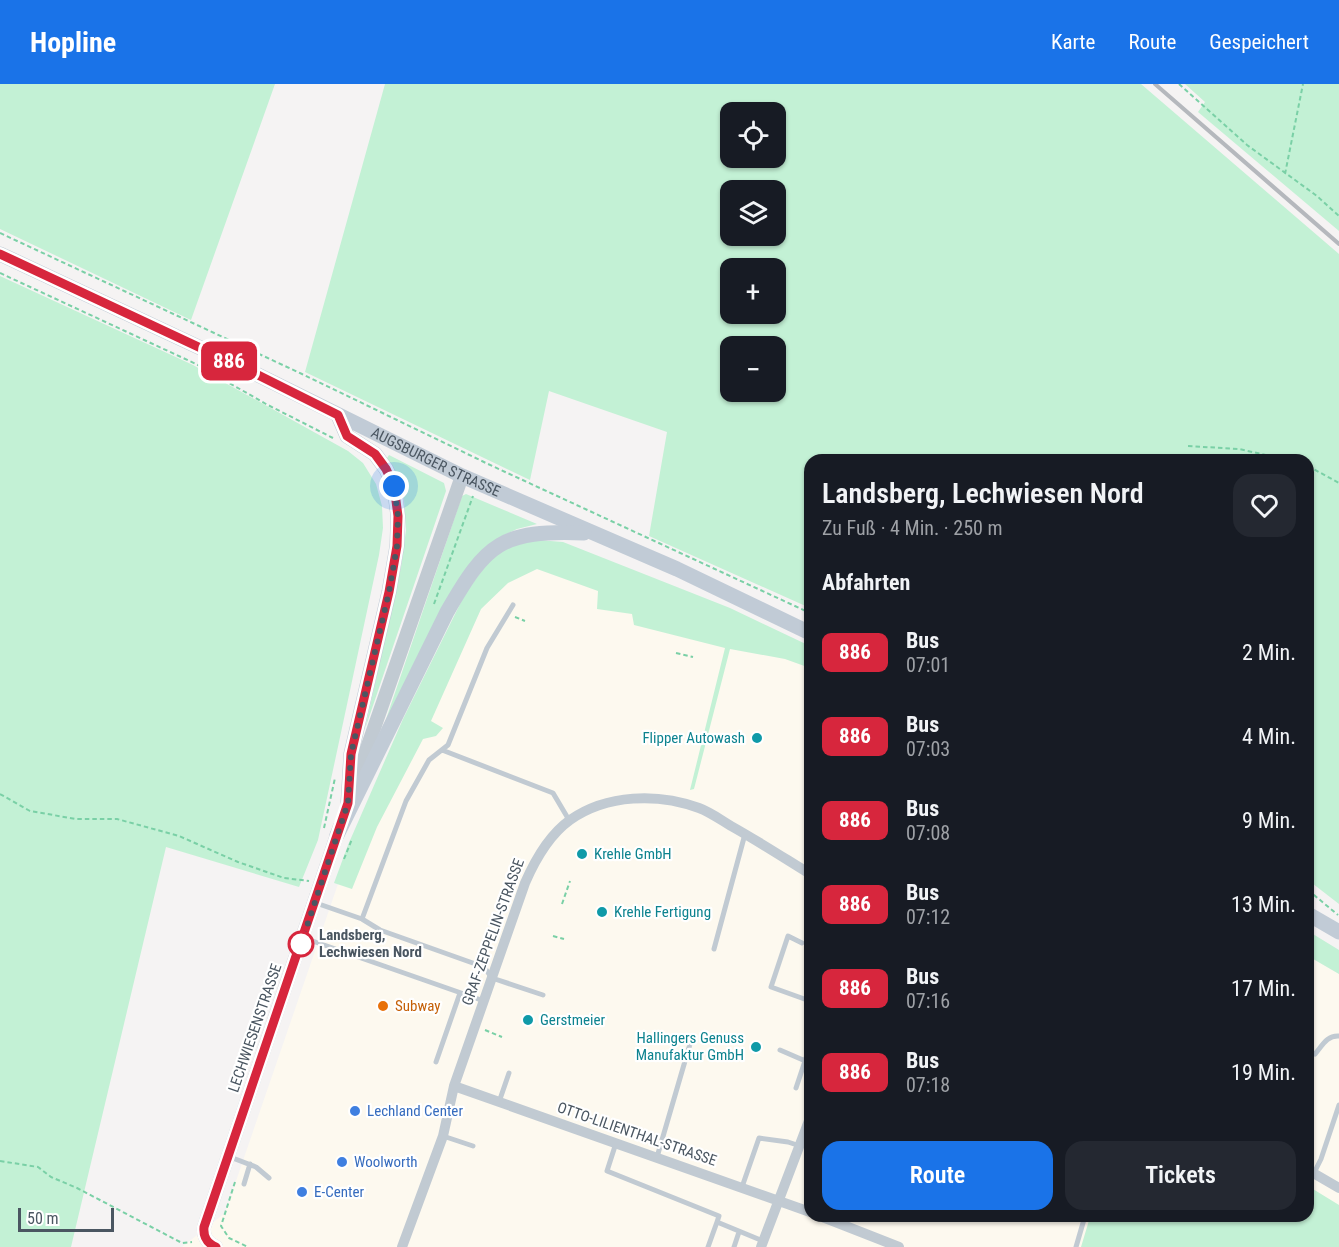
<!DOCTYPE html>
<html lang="de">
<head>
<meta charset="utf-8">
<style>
  :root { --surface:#171b24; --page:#242831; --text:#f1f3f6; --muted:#9ea1a6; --accent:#1a73e8 }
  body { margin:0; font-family:"Roboto Condensed",sans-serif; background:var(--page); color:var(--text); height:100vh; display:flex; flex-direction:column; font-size:22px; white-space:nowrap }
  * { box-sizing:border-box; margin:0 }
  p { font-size:20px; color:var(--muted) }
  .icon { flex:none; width:33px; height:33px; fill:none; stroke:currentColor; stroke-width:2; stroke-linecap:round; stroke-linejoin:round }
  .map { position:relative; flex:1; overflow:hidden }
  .drawer { position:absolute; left:804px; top:370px; width:510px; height:768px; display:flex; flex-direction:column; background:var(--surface); border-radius:18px; box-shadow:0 2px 4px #0004 }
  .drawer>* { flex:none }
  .badge { padding:0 12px; border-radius:9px; font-size:21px; line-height:39px }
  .tools { position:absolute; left:720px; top:18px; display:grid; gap:12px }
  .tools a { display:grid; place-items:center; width:66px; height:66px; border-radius:12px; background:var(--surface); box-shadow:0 2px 4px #0004; font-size:30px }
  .scale { position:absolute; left:18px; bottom:15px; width:96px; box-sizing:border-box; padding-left:6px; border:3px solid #4a5661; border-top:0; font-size:16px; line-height:21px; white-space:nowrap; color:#4a5661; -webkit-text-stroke:4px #fff; paint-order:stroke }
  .you { position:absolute; width:30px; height:30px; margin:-15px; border:4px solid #fff; border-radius:50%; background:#1a73e8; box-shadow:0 0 0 9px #1a73e833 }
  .map>.badge { position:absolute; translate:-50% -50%; box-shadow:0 0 0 3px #fff }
  h2 { padding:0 18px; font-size:22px; line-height:54px }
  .round { display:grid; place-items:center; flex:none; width:63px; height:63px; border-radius:18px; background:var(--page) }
  .head { display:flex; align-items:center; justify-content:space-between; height:102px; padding:0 18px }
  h1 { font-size:28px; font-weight:600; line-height:45px }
  .cta { display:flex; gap:12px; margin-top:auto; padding:12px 18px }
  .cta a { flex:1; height:69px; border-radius:18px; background:var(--accent); color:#fff; font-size:24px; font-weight:600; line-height:69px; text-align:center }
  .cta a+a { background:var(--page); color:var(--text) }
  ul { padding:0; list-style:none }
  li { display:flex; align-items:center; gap:18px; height:84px; padding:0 18px }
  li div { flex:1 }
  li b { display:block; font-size:22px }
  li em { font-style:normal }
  li .badge { min-width:66px; font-weight:700; text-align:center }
  header { display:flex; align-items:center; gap:36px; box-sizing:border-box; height:84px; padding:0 30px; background:var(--accent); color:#fff }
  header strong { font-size:28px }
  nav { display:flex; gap:33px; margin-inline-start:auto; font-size:21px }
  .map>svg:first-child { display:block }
</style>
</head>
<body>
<header>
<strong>Hopline</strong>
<nav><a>Karte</a><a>Route</a><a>Gespeichert</a></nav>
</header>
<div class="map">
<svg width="1339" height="1163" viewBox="0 0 1339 1163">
  <rect width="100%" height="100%" fill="#f5f3f3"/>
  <path fill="#fdf9ef" d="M 534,480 L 810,584 L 810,1132 L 1308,1132 L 1308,872 L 1339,890 L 1339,1163 L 182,1163 L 225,1129 L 338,800 L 370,737 L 457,577 L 481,525 L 501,502 Z"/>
  <path fill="#c3f1d5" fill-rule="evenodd" d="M 0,0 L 275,0 L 191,236 L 0,145 Z
    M 385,0 L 1141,0 L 1339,170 L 1339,820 L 1308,796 L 1308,376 L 810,376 L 810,524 L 649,452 L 667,348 L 549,307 L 530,396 L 305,288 ZM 730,28 L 776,28 L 776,74 L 730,74 ZM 730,106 L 776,106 L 776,152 L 730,152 ZM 730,184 L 776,184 L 776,230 L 730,230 ZM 730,262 L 776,262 L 776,308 L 730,308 Z
    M 1185,0 L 1339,0 L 1339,147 L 1198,28 L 1205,18 Z
    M 0,192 L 193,281 L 348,367 L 363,379 L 376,400 L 382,422 L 383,444 L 379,471 L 318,756 L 299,803 L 166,763 L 71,1163 L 0,1163 Z
    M 389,371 L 444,399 L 446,407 L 365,645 L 401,483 L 406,446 L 404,416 L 397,391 L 387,374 Z
    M 466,410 L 537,440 L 517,445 L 500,453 L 383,644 L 462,412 Z
    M 538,456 L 563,458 L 730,524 L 810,562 L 810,584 L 785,575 L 730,565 L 694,705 L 690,706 L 725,564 L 634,541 L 632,530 L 597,525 L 598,507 L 537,485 L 508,499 L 481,525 L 431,637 L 443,644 L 436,652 L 423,655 L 377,743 L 352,805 L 334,799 L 348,761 L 403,635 L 465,510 L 491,474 L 514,460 Z
    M 1308,847 L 1339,866 L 1339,890 L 1308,872 Z
    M 1308,1102 L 1339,1121 L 1339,1163 L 1081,1163 L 1090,1133 L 1308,1132 Z"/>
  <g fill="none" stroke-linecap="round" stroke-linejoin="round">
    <path stroke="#7ad0a6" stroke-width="2" stroke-dasharray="4.5 3" stroke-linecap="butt" d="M 1179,0 L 1247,61 L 1317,112 L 1339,132
      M 1285,90 L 1303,0
      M 0,149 L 302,290 L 488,380 L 810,529
      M 0,189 L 196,280 L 266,320 L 333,354
      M 1188,362 L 1239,365 L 1288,376
      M 1308,382 L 1339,399
      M 434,520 L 473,412
      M 515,533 L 525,537
      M 676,569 L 693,573
      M 0,710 L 30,727 L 76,735 L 117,735 L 179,752 L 238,778 L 284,794 L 309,797
      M 324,744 L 335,694
      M 344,775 L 352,755
      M 1308,806 L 1338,831
      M 562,820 L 570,797
      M 553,852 L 564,855
      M 485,946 L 502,953
      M 0,1077 L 38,1083 L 51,1093 L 77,1104 L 182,1159 L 192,1158
      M 235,1098 L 221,1142 L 229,1154 L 248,1163"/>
    <path stroke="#c1cad2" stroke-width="5" d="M 513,521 L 487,564 L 448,661 L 429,676 L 406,717 L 362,835 L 380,846 L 484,883 L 492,894 L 543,911
      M 442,666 L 553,709 L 569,736
      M 316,819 L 362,835
      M 304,854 L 484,917
      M 802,859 L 788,852 L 771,903 L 810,917
      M 714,865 L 745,750
      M 780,966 L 810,979
      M 1315,970 C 1322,962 1327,951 1339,952
      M 436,978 L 460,909
      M 796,1004 L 810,962
      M 499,1018 L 509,989
      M 443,1052 L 473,1062
      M 616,1059 L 607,1087 L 719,1132 L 717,1138
      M 230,1073 L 256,1083 L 269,1094
      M 657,1073 L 690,960
      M 1314,1089 L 1321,1075 L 1339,1021
      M 244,1100 L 250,1080
      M 742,1103 L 759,1054 L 788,1058 L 800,1062
      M 708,1163 L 717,1138 L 763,1157
      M 734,1163 L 739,1148
      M 1076,1163 L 1085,1132"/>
    <path stroke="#c1cad2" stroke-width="10" d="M 454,1002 L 810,1128
      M 1308,1086 L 1339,1104
      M 820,1132 L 899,1163
      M 402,1163 L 443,1052 L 454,1002 L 525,799 C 535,776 549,751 570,736 C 607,710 658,709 699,724 C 710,728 721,736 731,742 C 758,757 784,774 810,790
      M 761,1163 L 810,1034"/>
    <path stroke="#c1cad2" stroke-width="14" d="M 351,710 L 462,392
      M 216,1163 C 207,1159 203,1153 204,1143 L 340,742"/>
    <g stroke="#c1cbd6" stroke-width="15">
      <path id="s1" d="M 0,170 L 254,289 L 462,392 L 677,485 L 810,549"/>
      <path d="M 338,331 L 347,352 L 375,370 L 386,385 L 394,402 L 398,432 L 397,462 L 389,508 L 351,670 L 348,719"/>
      <path d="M 337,751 L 447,528 C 487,458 502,446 584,449"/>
      <path d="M 1308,830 L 1339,848"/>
    </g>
    <path stroke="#b5b8bd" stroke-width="4" d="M 1155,0 L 1339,160"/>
  </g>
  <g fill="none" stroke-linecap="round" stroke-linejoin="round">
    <defs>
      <path id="line" d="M 0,170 L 254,289 L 338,331 L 347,352 L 375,370 L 386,385 L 394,402 L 398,432 L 397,462 L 389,508 L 351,670 L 348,719 L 204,1143 C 203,1153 207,1159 216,1163"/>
    </defs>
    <use href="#line" stroke="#fff" stroke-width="14"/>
    <use href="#line" stroke="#d7263d" stroke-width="9"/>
    <path stroke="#4a5661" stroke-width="6" stroke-dasharray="0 10.8" d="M 301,860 L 348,719 L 351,670 L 389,508 L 397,462 L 398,432 L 394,402"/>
  </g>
  <g fill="#0f9aa8" stroke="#fff" stroke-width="2">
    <circle cx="757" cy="654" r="6"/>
    <circle cx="582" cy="770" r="6"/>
    <circle cx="602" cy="828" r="6"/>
    <circle cx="528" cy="936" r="6"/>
    <circle cx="756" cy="963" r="6"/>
  </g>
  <circle fill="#fff" stroke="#d7263d" stroke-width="3" cx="301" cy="860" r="12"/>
  <circle fill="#e8710a" stroke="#fff" stroke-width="2" cx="383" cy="922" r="6"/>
  <g fill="#3f7fe0" stroke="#fff" stroke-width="2">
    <circle cx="355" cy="1027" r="6"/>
    <circle cx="342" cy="1078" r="6"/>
    <circle cx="302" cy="1108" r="6"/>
  </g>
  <g text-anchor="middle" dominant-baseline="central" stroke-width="4.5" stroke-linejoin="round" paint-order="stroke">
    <g font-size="15" fill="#4a5661" stroke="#fff">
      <text stroke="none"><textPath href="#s1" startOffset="483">AUGSBURGER STRASSE</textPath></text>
      <text transform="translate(493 848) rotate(-70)">GRAF-ZEPPELIN-STRASSE</text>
      <text transform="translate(255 944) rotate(-71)">LECHWIESENSTRASSE</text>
      <text transform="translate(637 1050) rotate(19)">OTTO-LILIENTHAL-STRASSE</text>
    </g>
    <g font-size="15" fill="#0d838f" stroke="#fff" text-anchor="start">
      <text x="745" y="654" text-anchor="end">Flipper Autowash</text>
      <text x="594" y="770">Krehle GmbH</text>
      <text x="614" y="828">Krehle Fertigung</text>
      <text x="540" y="936">Gerstmeier</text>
      <text x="744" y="954" text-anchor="end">Hallingers Genuss<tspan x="744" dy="17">Manufaktur GmbH</tspan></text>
    </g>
    <g font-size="15" font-weight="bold" fill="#4a5661" stroke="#fff" text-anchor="start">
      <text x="319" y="851">Landsberg,<tspan x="319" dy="17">Lechwiesen Nord</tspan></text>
    </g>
    <g font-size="15" fill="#c56008" stroke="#fff" text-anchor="start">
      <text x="395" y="922">Subway</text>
    </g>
    <g font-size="15" fill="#366cbe" stroke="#fff" text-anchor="start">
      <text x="367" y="1027">Lechland Center</text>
      <text x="354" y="1078">Woolworth</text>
      <text x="314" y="1108">E-Center</text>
    </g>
  </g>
</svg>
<div class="tools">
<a><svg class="icon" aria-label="locate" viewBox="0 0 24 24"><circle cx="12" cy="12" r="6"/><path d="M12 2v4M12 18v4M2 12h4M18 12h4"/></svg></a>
<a><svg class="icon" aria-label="layers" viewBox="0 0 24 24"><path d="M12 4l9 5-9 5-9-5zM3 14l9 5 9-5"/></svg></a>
<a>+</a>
<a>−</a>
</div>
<div class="scale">50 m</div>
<div class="you" style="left:394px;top:402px"></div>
<b class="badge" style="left:229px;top:277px;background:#d7263d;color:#fff">886</b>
<section class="drawer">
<div class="head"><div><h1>Landsberg, Lechwiesen Nord</h1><p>Zu Fuß · 4 Min. · 250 m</p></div><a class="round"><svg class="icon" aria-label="heart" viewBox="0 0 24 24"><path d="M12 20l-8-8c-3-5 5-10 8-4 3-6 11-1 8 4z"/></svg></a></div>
<h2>Abfahrten</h2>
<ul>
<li><span class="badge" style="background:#d7263d;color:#fff">886</span><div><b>Bus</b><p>07:01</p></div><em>2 Min.</em></li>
<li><span class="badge" style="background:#d7263d;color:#fff">886</span><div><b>Bus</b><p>07:03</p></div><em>4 Min.</em></li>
<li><span class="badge" style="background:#d7263d;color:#fff">886</span><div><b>Bus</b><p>07:08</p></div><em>9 Min.</em></li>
<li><span class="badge" style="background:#d7263d;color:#fff">886</span><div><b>Bus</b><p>07:12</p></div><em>13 Min.</em></li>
<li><span class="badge" style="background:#d7263d;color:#fff">886</span><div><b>Bus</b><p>07:16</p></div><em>17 Min.</em></li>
<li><span class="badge" style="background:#d7263d;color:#fff">886</span><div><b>Bus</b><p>07:18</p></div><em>19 Min.</em></li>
</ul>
<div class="cta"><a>Route</a><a>Tickets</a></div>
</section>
</div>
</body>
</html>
